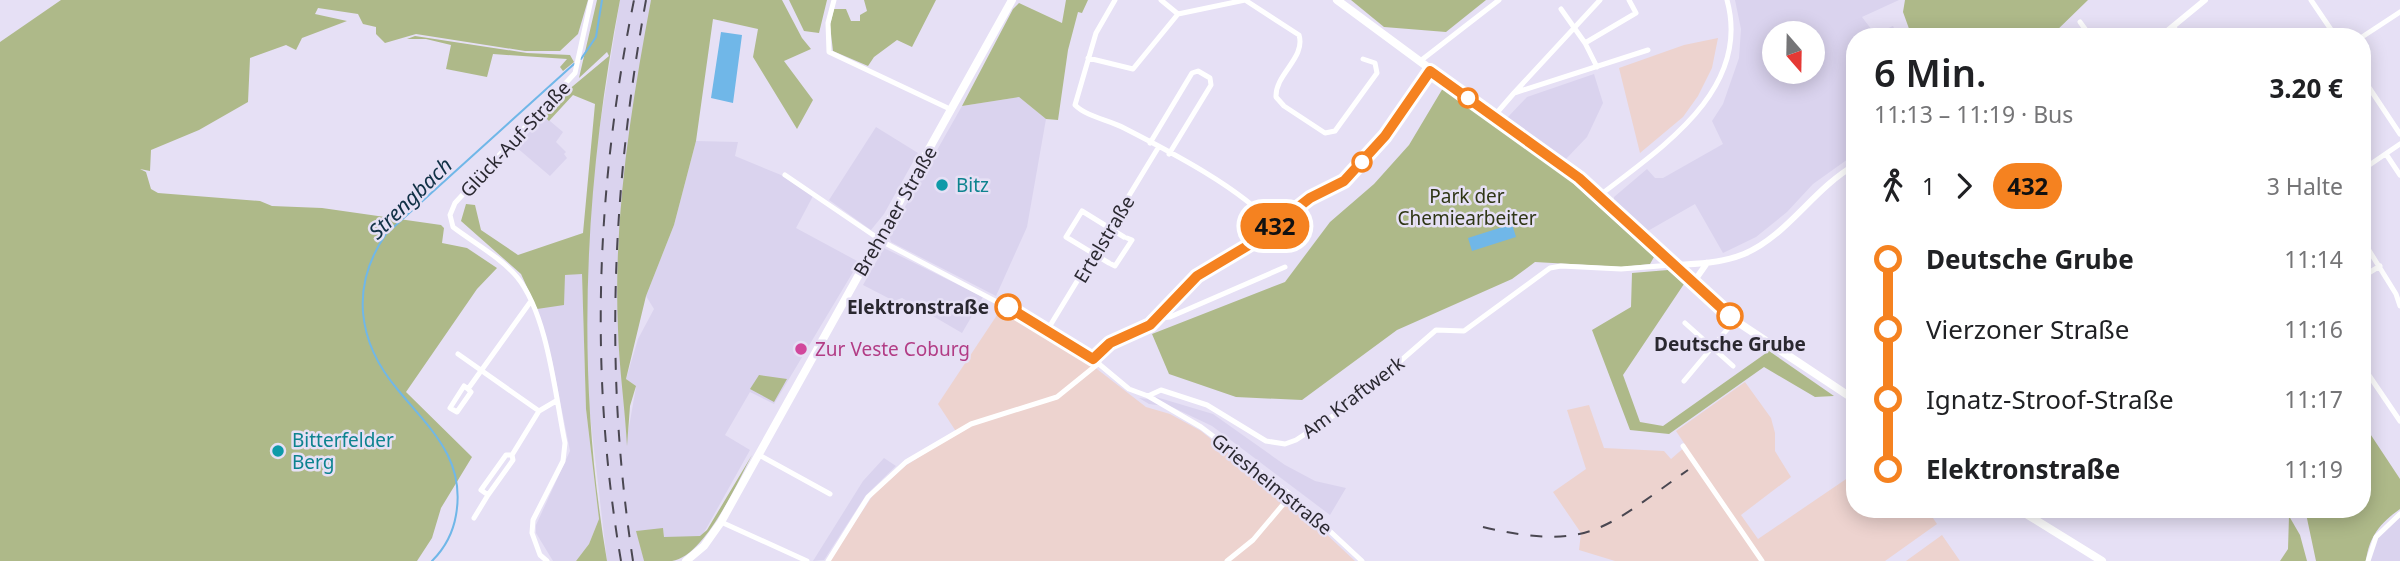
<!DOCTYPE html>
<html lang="de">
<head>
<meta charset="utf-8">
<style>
  :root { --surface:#fff; --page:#f2f2f2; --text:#202124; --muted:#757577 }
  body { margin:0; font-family:"Noto Sans",sans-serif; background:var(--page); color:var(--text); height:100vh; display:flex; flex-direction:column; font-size:26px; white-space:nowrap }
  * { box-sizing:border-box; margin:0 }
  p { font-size:23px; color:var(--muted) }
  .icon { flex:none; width:38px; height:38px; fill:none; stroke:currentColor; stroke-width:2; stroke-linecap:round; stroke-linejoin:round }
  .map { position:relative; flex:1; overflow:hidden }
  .drawer { position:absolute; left:1846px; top:28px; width:525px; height:490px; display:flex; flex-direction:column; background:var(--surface); border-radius:28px; box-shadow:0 4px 18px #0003 }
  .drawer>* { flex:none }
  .badge { padding:0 14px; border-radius:23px; font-size:24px; line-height:46px }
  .needle { width:46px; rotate:160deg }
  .controls { position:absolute; left:1762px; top:21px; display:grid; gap:14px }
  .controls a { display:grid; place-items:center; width:63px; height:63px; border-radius:50%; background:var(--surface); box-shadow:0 4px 18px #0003; font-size:35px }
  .map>.badge { position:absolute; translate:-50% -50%; box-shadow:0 0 0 4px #fff }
  .legs { display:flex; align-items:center; gap:10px; height:77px; padding:0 28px; font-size:23px }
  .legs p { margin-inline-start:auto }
  .summary { display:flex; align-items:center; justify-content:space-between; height:119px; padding:0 28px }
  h1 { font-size:38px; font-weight:600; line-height:52px }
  ul { padding:0 28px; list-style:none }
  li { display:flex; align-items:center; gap:24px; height:70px; font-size:26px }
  li i { display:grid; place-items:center; width:10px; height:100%; margin:0 9px; background:currentColor }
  li i::after { content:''; width:18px; height:18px; margin:-9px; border:5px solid; border-radius:50%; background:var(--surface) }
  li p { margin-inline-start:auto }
  li:first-child i { background:linear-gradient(#0000 50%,currentColor 0) }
  li:last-child i { background:linear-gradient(currentColor 50%,#0000 0) }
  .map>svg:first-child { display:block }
</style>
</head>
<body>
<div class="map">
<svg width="2400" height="561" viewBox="0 0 2400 561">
  <rect width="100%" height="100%" fill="#e6e0f5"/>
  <path fill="#dad3ee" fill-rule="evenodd" d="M 620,0 L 651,0 L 628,147 L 619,253 L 618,329 L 627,438 L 636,387 L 626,379 L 638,339 L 654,309 L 646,296 L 674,225 L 696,141 L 738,142 L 735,156 L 781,175 L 813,196 L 796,228 L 859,262 L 774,404 L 750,392 L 725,435 L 750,450 L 701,538 L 664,537 L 663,529 L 637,531 L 644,561 L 607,561 L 589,406 L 586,329 L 589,219 L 596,150 Z
    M 1735,0 L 1899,0 L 1862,17 L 1875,34 L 1893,26 L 1898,37 L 1855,37 L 1855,154 L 1813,184 L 1787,212 L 1756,237 L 1723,253 L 1695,204 L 1646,232 L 1614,203 L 1614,197 L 1647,169 L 1655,178 L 1663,178 L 1723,144 L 1712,121 L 1723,104 L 1739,58 L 1741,29 ZM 1774,33 L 1813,33 L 1813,72 L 1774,72 Z
    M 1594,74 L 1603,103 L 1587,137 L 1565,160 L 1507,118 L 1527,97 Z
    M 1019,97 L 1046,119 L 1027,227 L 996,296 L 891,242 L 889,235 L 962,106 Z
    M 544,116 L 563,132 L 556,142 L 566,152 L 564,154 L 567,158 L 550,176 L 516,147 Z
    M 876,127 L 918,153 L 884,214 L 871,230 L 829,200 Z
    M 884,248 L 983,297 L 962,333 L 902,298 L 894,301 L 863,285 Z
    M 582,273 L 586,409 L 599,519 L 589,544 L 576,561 L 553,561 L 536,533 L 536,525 L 570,451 L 552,360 L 537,309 L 565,275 Z
    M 1156,397 L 1213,414 L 1285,465 L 1315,481 L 1346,488 L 1330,515 L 1212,426 L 1172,407 L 1149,404 L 1139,398 L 1157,400 Z
    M 884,458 L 896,466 L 866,495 L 824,560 L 813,561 L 863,481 Z
    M 2400,516 L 2400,561 L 2370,561 L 2378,536 Z"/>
  <path fill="#edd3cf" d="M 1718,38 L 1712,68 L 1698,96 L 1683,117 L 1640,153 L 1619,68 L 1684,45 Z
    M 1003,306 L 1075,352 L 1146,407 L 1170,414 L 1201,431 L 1307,516 L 1355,561 L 829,561 L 873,495 L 905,466 L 957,433 L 938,404 Z
    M 1745,382 L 1771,418 L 1775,433 L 1775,451 L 1791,477 L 1741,515 L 1758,539 L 1855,473 L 1855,509 L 1927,509 L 1937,524 L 1885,561 L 1615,561 L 1579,550 L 1581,533 L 1553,492 L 1586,469 L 1567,410 L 1589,405 L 1604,448 L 1664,451 L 1671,459 L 1686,446 L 1676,431 Z
    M 1942,535 L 1960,561 L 1906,561 Z"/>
  <path fill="#aeb989" d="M 61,0 L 588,0 L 578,34 L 560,51 L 525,51 L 416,34 L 385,43 L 376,34 L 376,27 L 363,24 L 358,14 L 318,8 L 315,14 L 347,21 L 302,38 L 296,50 L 286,45 L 250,58 L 248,102 L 199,130 L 151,150 L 150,171 L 140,169 L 146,172 L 151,189 L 158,193 L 260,201 L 272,206 L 322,208 L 441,225 L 444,228 L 442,243 L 467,248 L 497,268 L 477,289 L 406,392 L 472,457 L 441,508 L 432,538 L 417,561 L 0,561 L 0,42 Z
    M 597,0 L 620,0 C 584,186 575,373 607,561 L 576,561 L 589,544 L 599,519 L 586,409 L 582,274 L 565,275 L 564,305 L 537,309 L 521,274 L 461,221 L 466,204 L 475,205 L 481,230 L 518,255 L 583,233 L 595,104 L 573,95 L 549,121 L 544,116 L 567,91 L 609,56 L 607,52 L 579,78 Z
    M 651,0 L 782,0 L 802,38 L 811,49 L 784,61 L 813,100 L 797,129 L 753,57 L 758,29 L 713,19 L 696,141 L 674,225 L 646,296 L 626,379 L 636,386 L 630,406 L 627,446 C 625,407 619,368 618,329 C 613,219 631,107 651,0 Z
    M 789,0 L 827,0 L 819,33 L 804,31 Z
    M 864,0 L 936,0 L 912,47 L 897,40 L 874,57 L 868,66 L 833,51 L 830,25 L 834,9 L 846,9 L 851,21 L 860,21 L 860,15 L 867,11 Z
    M 1066,0 L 1088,0 L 1082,13 L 1078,12 L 1068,50 L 1058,120 L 1046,119 L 1019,97 L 962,106 L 1013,9 L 1019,3 L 1062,23 Z
    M 1351,0 L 1486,0 L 1446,32 L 1384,27 Z
    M 1905,0 L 2088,0 L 2050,37 L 1912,37 L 1903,12 Z
    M 415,36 L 527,53 L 570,55 L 574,62 L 563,71 L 560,67 L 567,59 L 493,54 L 487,77 L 446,69 L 451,45 L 426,39 L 407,39 Z
    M 1443,88 L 1540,153 L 1654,257 L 1650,264 L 1622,267 L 1535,262 L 1512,279 L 1397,330 L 1302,400 L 1236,397 L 1169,374 L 1152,334 L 1285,282 L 1330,222 L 1374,184 L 1409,145 Z
    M 1668,270 L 1684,284 L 1623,375 L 1640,422 L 1663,426 L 1769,351 L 1834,396 L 1815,397 L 1764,367 L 1669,434 L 1630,430 L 1592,330 L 1631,307 L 1632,273 Z
    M 759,375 L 787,379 L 774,402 L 750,389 Z
    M 2363,423 L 2400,479 L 2400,509 C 2380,523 2369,537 2366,561 L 2316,561 L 2305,509 L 2362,509 Z
    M 752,455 C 737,483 705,556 672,561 C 663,561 653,561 644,561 L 636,531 L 663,528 L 664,537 L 700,536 L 707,530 Z
    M 2289,516 L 2300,535 L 2307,561 L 2280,561 L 2288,549 Z"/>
  <path fill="#70b7e8" d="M 721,32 L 742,35 L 733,103 L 711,98 Z
    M 1512,224 L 1516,237 L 1472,251 L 1468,238 Z"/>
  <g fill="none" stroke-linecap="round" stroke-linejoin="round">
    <path stroke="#70b7e8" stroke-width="2" d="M 581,59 L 596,37 L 602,0
      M 432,561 C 445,548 453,533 456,515 C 466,459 430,429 398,390 C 357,342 350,286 386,234 L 574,64"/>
    <path stroke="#fff" stroke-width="5" d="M 834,0 L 828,23 L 829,52 L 952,110
      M 1115,0 L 1096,33 L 1075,105 C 1087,117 1109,120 1124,128 C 1167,150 1245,190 1274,227
      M 1161,0 L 1178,14 L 1245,0 L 1299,35 C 1306,58 1275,74 1276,97 L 1284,106 L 1325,133 L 1335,131 L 1377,73 L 1375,63 L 1363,59
      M 2311,0 L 2336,37
      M 1561,9 L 1585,43 L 1597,67
      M 2080,22 L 2091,37
      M 2173,26 L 2181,37
      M 2362,37 L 2400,12
      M 1585,43 L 1636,13 L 1629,0
      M 1088,58 L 1133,69 L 1178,14
      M 1419,62 L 1499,0
      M 2362,77 L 2400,134
      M 1514,93 L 1600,0
      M 1494,116 L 1514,93 L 1648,50
      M 1150,143 L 1192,73 L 1198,71 L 1210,78 L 1211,85 L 1169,154
      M 2386,154 L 2400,175
      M 2362,170 L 2400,144
      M 785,175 L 885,243 L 1048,329 L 1093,359 L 1129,389 L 1148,396 L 1201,427 L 1291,495 L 1362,561
      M 1599,196 C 1659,149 1752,91 1727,0
      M 2362,239 L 2396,294 L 2400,306
      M 1109,263 L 1066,237 L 1082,211 L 1124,237
      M 1111,264 L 1115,266 L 1132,240 L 1127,238
      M 2362,277 L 2380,266
      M 1159,318 L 1170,317 L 1285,267
      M 1685,323 L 1733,366
      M 1048,329 L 1158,148
      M 458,354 L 539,411
      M 1093,359 L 1110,343 L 1150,325 L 1197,276 L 1254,242 L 1310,198 L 1344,181 L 1385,136 L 1430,71
      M 2362,365 L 2400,421
      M 1684,381 L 1735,320
      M 468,389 L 464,386 L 450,408 L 457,412 L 471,392 L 468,389 L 531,301
      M 1148,396 L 1161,390 L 1207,405 L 1266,441 L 1285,444 L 1296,440 L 1351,404 L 1436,330 L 1464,331 L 1550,268 L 1561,266 L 1621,269 L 1672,265
      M 1683,446 L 1762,561
      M 512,455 L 506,455 L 481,490 L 488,495 L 513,460 L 512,455 L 539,411 L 556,401
      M 759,455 L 830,494
      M 474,518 L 488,495
      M 721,522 L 807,561
      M 547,561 L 540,555 L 532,533 L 533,520 L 563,461 L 565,443 C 555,395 548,315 517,277 C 500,257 474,243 453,227 L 450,215 L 455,203 L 575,73 L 591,0
      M 828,561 L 868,497 L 906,462 L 971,424 L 1057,397 L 1099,363
      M 1227,561 L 1253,540 L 1291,495
      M 2368,561 L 2376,537 L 2400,514"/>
    <path stroke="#fff" stroke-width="6" d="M 2160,37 L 2205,0
      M 1673,265 C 1697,264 1722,263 1744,254 C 1787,236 1813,189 1855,165
      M 1693,283 L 1707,263"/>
    <path stroke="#fff" stroke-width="8" d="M 1337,0 L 1579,179 L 1730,317 L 1855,400
      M 2018,509 L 2102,561
      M 686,561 L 704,546 L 721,522 L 1012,0"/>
    <path stroke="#4a4751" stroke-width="2" stroke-dasharray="12 12" stroke-linecap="butt" d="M 1483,527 C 1589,552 1605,528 1688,470
      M 621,561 C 589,373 596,187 634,0
      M 633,561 C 604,372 612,188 646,0"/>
  </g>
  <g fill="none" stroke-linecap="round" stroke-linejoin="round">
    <defs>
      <path id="line-1" d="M 1008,307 L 1093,359 L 1110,343 L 1150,325 L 1197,276 L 1254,242 L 1310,198 L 1344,181 L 1385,136 L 1430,71 L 1579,178 L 1730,316"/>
    </defs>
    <use href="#line-1" stroke="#fff" stroke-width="16"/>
    <use href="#line-1" stroke="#f58220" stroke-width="10"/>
  </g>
  <g fill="#fff" stroke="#f58220" stroke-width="3.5">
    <circle cx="1468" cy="98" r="9"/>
    <circle cx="1362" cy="162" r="9"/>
    <circle cx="1008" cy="307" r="12"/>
    <circle cx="1730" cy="316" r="12"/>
  </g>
  <g fill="#0f9aa8" stroke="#e6e0f5" stroke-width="2.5">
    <circle cx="942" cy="185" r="7"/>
    <circle cx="278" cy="451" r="7"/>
  </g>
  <circle fill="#d1479c" stroke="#e6e0f5" stroke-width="2.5" cx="801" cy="349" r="7"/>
  <g text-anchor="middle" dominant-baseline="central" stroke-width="5" stroke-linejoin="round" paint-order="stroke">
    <g font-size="19" fill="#2a2830" stroke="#e6e0f5">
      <text transform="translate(515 139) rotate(-47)">Glück-Auf-Straße</text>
      <text transform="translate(895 211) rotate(-60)">Brehnaer Straße</text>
      <text transform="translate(1104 239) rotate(-59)">Ertelstraße</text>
      <text transform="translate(1353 397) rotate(-37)">Am Kraftwerk</text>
      <text transform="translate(1272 484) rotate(39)">Griesheimstraße</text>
    </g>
    <g font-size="19" fill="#0d838f" stroke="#e6e0f5" text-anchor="start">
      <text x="956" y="185">Bitz</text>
      <text x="292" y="440">Bitterfelder<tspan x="292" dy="22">Berg</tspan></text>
    </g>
    <g font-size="19" fill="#2f3615" stroke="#e6e0f5">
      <text x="1467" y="196">Park der<tspan x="1467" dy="22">Chemiearbeiter</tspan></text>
    </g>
    <g font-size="19" font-weight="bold" fill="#2a2830" stroke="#e6e0f5" text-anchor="end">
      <text x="989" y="307">Elektronstraße</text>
      <text x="1730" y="344" text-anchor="middle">Deutsche Grube</text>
    </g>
    <g font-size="19" fill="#b23c85" stroke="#e6e0f5" text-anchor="start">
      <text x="815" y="349">Zur Veste Coburg</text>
    </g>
    <g font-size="21" font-style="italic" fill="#103045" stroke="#e6e0f5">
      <text transform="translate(410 198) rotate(-44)">Strengbach</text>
    </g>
  </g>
</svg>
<div class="controls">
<a><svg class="needle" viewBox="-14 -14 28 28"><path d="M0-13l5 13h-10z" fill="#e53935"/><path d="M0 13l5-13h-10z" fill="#757577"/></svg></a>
</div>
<b class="badge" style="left:1275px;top:226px;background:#f58220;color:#111">432</b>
<section class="drawer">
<div class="summary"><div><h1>6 Min.</h1><p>11:13 – 11:19 · Bus</p></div><b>3.20 €</b></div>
<div class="legs"><svg class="icon" aria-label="walk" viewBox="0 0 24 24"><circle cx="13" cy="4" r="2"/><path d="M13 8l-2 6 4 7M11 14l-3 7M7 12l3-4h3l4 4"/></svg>1<svg class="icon" aria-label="forward" viewBox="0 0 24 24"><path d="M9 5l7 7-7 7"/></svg><b class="badge" style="background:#f58220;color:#111">432</b><p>3 Halte</p></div>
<ul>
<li><i style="color:#f58220"></i><b>Deutsche Grube</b><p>11:14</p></li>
<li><i style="color:#f58220"></i><span>Vierzoner Straße</span><p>11:16</p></li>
<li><i style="color:#f58220"></i><span>Ignatz-Stroof-Straße</span><p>11:17</p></li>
<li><i style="color:#f58220"></i><b>Elektronstraße</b><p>11:19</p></li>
</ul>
</section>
</div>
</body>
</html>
